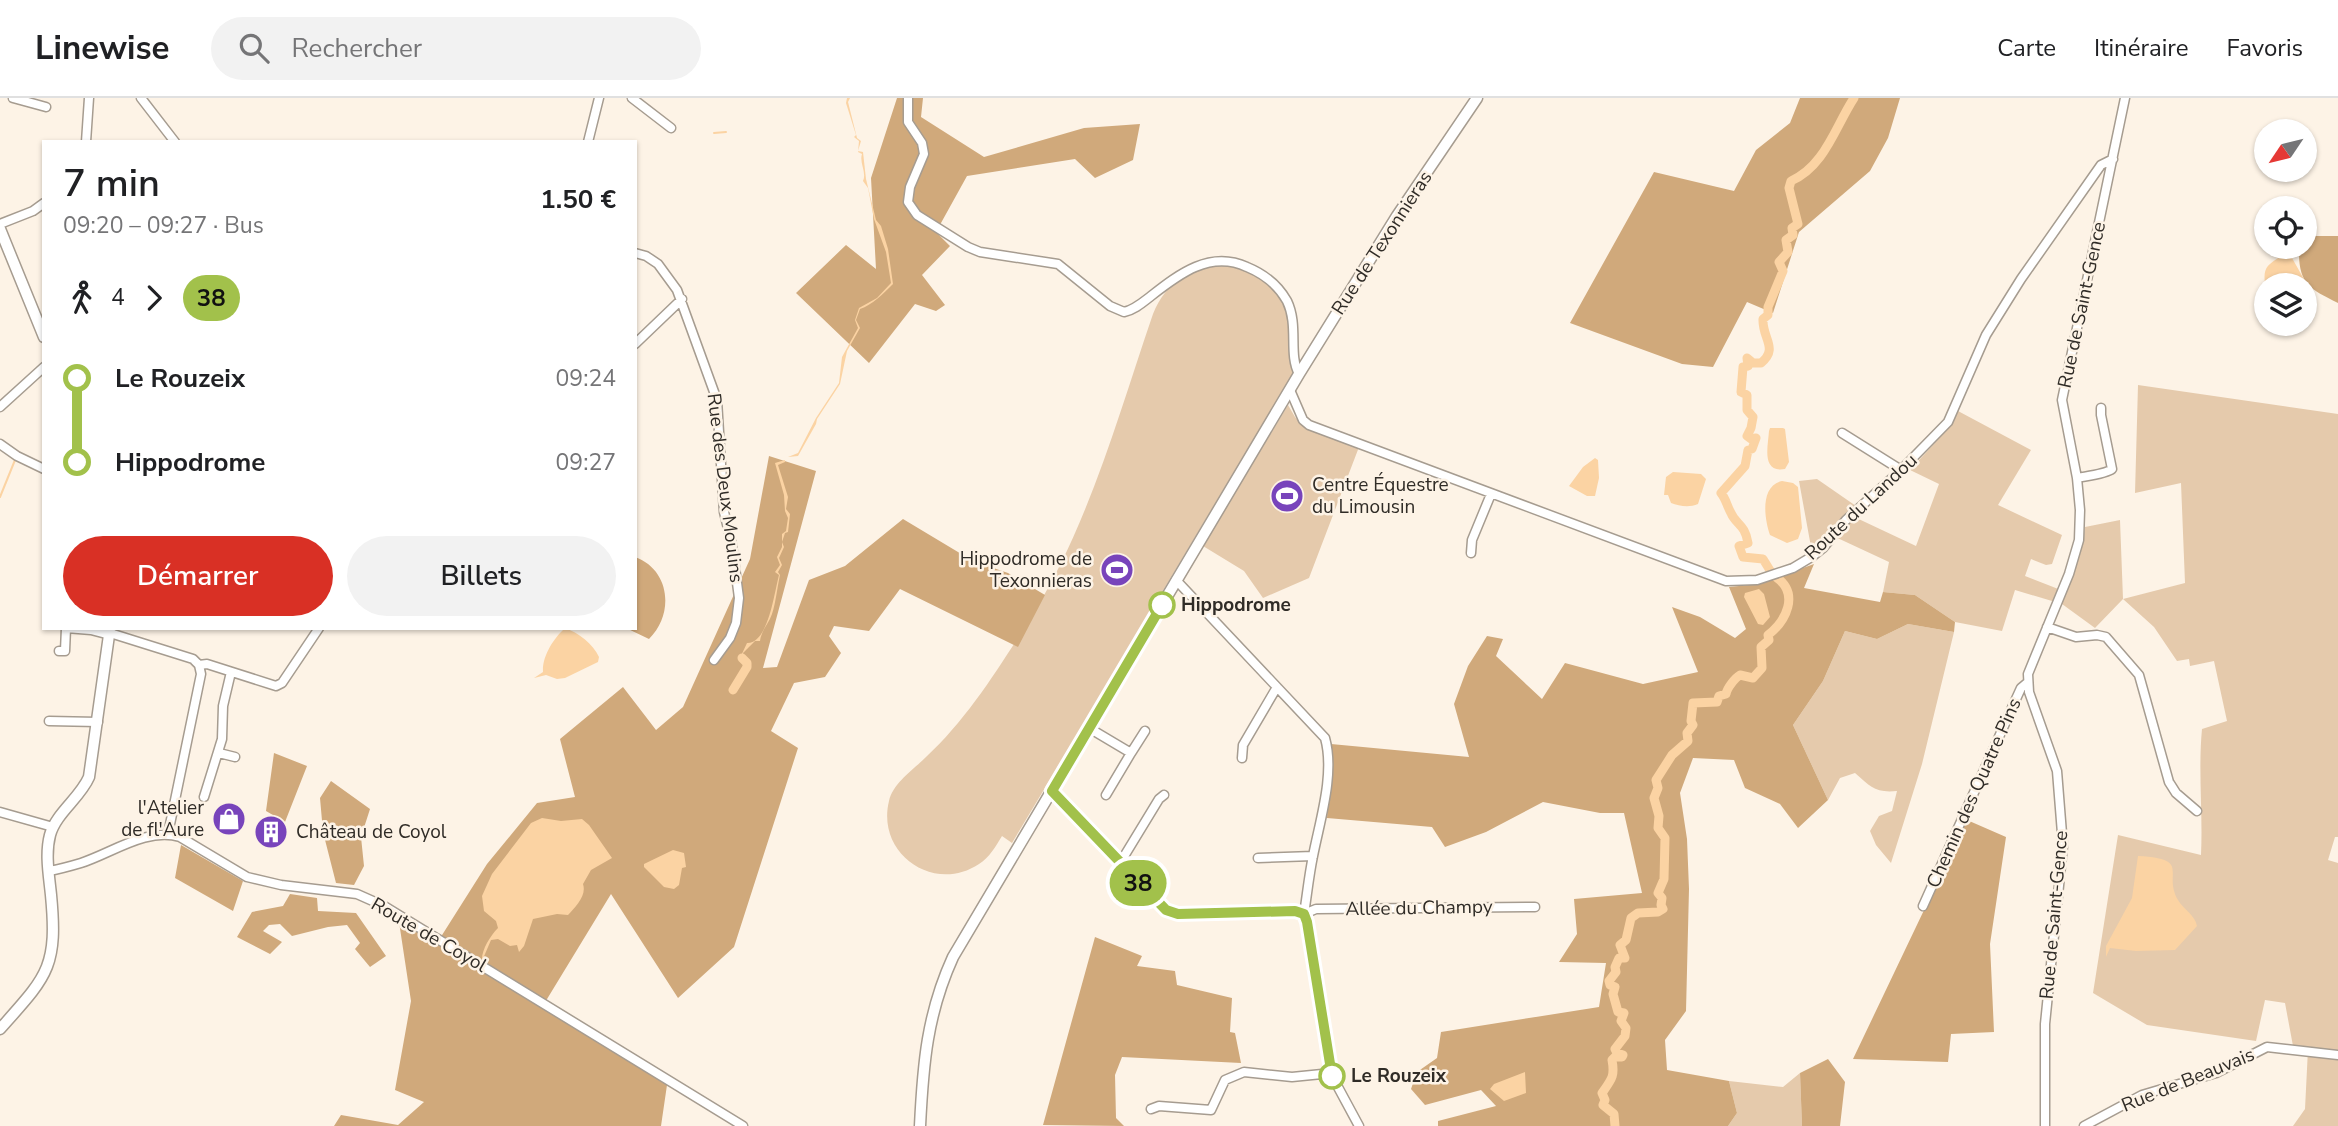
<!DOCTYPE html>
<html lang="fr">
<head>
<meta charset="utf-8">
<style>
  :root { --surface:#fff; --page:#f2f2f2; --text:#202124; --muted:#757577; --line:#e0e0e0; --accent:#d93025 }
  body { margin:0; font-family:"Nunito Sans",sans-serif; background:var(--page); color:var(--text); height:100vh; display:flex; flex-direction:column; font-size:26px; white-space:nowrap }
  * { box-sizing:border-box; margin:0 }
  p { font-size:23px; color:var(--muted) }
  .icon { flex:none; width:38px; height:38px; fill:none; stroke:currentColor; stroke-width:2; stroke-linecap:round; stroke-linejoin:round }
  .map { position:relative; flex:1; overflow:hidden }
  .panel { position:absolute; left:42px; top:42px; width:595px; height:490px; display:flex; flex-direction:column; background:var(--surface); border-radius:0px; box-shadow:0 2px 5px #0004 }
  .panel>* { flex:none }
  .badge { padding:0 14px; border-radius:23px; font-size:24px; line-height:46px }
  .needle { width:46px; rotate:235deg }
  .buttons { position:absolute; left:2254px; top:21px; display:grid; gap:14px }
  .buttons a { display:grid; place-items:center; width:63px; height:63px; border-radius:50%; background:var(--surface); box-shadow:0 2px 5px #0004; font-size:35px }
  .map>.badge { position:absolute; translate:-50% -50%; box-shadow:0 0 0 4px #fff }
  .legs { display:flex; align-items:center; gap:10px; height:77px; padding:0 21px; font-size:23px }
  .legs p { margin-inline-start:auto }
  .overview { display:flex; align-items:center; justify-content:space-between; height:119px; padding:0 21px }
  h1 { font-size:38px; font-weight:600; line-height:52px }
  .primary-button { display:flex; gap:14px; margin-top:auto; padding:14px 21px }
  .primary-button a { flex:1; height:80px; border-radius:42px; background:var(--accent); color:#fff; font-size:28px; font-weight:600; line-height:80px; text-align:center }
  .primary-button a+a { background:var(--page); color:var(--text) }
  ul { padding:0 21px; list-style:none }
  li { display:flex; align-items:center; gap:24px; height:84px; font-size:26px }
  li i { display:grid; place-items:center; width:10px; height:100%; margin:0 9px; background:currentColor }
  li i::after { content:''; width:18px; height:18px; margin:-9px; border:5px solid; border-radius:50%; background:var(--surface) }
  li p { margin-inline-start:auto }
  li:first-child i { background:linear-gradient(#0000 50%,currentColor 0) }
  li:last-child i { background:linear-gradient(currentColor 50%,#0000 0) }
  header { display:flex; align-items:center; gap:42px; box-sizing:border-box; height:98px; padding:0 35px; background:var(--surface); border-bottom:2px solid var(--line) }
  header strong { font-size:33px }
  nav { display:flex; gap:38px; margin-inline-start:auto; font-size:24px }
  .search { width:490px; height:63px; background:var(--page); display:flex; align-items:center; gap:18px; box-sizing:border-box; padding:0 24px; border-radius:38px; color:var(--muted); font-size:26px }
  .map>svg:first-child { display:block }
</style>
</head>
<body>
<header>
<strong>Linewise</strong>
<div class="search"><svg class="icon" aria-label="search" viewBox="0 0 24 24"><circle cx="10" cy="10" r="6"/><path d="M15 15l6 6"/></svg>Rechercher</div>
<nav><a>Carte</a><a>Itinéraire</a><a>Favoris</a></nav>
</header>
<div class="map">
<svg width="2338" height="1028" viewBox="0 0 2338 1028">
  <rect width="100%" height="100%" fill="#fdf3e6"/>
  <path fill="#e5caac" d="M 1222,167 C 1282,175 1300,222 1292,277 L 1012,745 L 1002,738 C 996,748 989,760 979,766 C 934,796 876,756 889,703 C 893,685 913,672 926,659 C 967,621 998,571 1028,524 C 1088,430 1117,321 1153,216 C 1167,183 1188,171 1222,167 Z
    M 2138,287 L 2338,316 L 2338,739 L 2335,739 L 2328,762 L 2338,765 L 2338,1028 L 2293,1028 L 2305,1011 L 2308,951 L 2293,948 L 2285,905 L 2265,902 L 2256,943 L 2147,927 L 2093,895 L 2118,737 L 2201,757 C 2203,715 2198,673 2202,631 L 2227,623 L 2214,563 L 2190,568 L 2189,561 L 2177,563 L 2154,529 L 2123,501 L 2095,530 L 2062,506 L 2015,492 L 2002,533 L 1955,524 L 1915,497 L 1883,494 L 1889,464 L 1831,437 L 1817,449 L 1811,449 L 1799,383 L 1817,381 L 1856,408 L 1848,416 L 1916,448 L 1939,386 L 1910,372 L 1953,325 L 1958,313 L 2031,352 L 1998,407 L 2062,437 L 2052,466 L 2046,467 L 2031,461 L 2025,478 L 2066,494 L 2080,454 L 2085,429 L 2120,422 L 2123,501 L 2185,485 L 2181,385 L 2135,395 Z
    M 1288,307 L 1295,319 L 1305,330 L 1359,349 L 1309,480 L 1263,500 L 1244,473 L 1203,448 Z
    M 1908,526 L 1954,534 L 1922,666 L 1891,765 L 1876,747 L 1870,733 L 1879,718 L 1892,713 L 1897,693 C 1875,695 1871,689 1855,675 L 1840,680 L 1828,702 L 1793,627 L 1823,583 L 1845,533 L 1877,541 Z
    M 1800,975 L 1802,1028 L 1728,1028 L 1737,1015 L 1729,983 L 1783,989 Z"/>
  <path fill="#d0a97b" d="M 897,0 L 923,0 L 921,19 L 984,59 L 1084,30 L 1140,26 L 1133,62 L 1095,80 L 1075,61 L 967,78 L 936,134 L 950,148 L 922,177 L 945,207 L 936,213 L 915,206 L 869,265 L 796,195 L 846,147 L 876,171 L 871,80 Z
    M 1800,0 L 1900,0 L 1888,40 L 1870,73 L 1799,134 L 1773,215 L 1747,204 L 1713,269 L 1682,266 L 1570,225 L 1654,74 L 1734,93 L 1756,52 L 1790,25 Z
    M 2305,138 L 2338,138 L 2338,205 C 2308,190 2298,185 2299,149 L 2305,149 Z
    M 769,358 L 816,373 L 763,570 L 777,569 L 809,482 L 845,468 L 903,421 L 973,463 L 1008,475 L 1045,497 L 1018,549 L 900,491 L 869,533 L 834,528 L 829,538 L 841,555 L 825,579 L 794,585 L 771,633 L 798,650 L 734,849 L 678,900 L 611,796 L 544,906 L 667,987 L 661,1028 L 334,1028 L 341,1017 L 398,1027 L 424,1004 L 395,992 L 411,903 L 399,824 L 437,845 L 487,766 L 537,705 L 575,699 L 560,641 L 623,589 L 656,632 L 683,609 L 750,461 Z
    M 635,459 C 671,472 674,517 649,541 L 626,530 L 635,530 Z
    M 1814,466 L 1804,490 L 1880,504 L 1883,494 L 1915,497 L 1955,524 L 1954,534 L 1908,526 L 1877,541 L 1845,533 L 1823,583 L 1793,627 L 1828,702 L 1798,730 L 1780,706 L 1745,690 L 1734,662 L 1693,660 L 1680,695 L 1687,741 L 1689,791 L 1686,913 L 1665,942 L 1667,972 L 1729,983 L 1737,1015 L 1728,1028 L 1438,1028 L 1438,1023 L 1496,1008 L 1481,992 L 1425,1007 L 1411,991 L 1417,974 L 1437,960 L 1441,934 L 1599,909 L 1606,865 L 1559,864 L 1577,836 L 1574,801 L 1642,795 L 1624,715 L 1600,715 L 1543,704 L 1486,734 L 1445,749 L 1432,729 L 1327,720 L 1331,646 L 1469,659 L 1454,606 L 1468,568 L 1487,538 L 1503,541 L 1496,558 L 1542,601 L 1565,565 L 1643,586 L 1698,574 L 1672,509 L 1700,519 L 1735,540 L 1746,531 L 1729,489 L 1759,486 Z
    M 274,655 L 307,668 L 285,724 L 266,713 Z
    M 331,683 L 370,711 L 361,739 L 364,768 L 354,787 L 336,785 L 323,734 L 320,700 Z
    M 1967,722 L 2006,739 L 1990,846 L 1994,934 L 1951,936 L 1948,964 L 1853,961 Z
    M 181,747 L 243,783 L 233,813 L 175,780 Z
    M 290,796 L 317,800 L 318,813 L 356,815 L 386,858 L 370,869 L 355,851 L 360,845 L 347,827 L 328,829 L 292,838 L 280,826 L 269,827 L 263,833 L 282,844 L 270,856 L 237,839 L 252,814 L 283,808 Z
    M 1095,839 L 1142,858 L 1137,868 L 1175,873 L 1177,887 L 1232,900 L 1230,934 L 1235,935 L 1241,965 L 1122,959 L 1115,977 L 1116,1020 L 1124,1028 L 1043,1027 Z
    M 1828,961 L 1845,984 L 1840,1028 L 1802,1028 L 1800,975 Z"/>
  <path fill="#fbd3a3" d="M 847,0 L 850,0 L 848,4 L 857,40 L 861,43 L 858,53 L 863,54 L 866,81 L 876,122 L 881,128 L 888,151 L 893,186 C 883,196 872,207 860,211 L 856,222 L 860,230 L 847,253 L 840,286 L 817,321 L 816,326 L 798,358 L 788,359 L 798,355 L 816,320 L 839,285 L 842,259 L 858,230 L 855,222 L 859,210 L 877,200 L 891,185 L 886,154 L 874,121 L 868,90 L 863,83 C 867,74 859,65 862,56 L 858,54 L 859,43 L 854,39 L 856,37 L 846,5 Z
    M 2280,159 L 2292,160 L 2309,190 L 2305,191 L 2305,187 L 2265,186 C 2263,170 2267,167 2280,159 Z
    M 1783,330 L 1785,331 L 1789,364 L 1785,371 C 1761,375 1768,348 1769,333 L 1770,330 Z
    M 1595,360 L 1598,362 L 1599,380 L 1595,398 L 1587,398 L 1569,388 L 1583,369 Z
    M 785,362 L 785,364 L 778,367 L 788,399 L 786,411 L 790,416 L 788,434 L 785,435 L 782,444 L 784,449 L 779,460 L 782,467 L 778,474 L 780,477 C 777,490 776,504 772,516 C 769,525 761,533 760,543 L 755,543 L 743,555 L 744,562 L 750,564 L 747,569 L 740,560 L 747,545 C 768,546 774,496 779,477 L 775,474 L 780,467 L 777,459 L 782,449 L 782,436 L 786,433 L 788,420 L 785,413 L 784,397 L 775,365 Z
    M 1673,374 L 1701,376 L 1706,381 L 1698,406 C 1689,410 1679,408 1671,405 L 1668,397 L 1664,397 L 1666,379 Z
    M 1782,383 L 1793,385 L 1798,389 L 1802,430 L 1798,441 L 1787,445 L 1770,437 C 1764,420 1760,388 1782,383 Z
    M 1759,491 L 1764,496 L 1770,519 L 1763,527 L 1758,526 L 1744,499 L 1745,495 Z
    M 565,530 C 579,535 593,546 599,559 L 598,564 L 565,580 L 557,581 L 546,577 L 534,580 L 543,574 C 542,558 554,540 565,530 Z
    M 542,720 L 561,723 L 582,721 L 589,727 L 612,760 L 591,772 L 583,786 C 587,798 575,809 568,817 L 557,816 L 533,821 L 524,848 L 519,854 L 517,847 L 510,848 L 498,841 L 491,842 L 482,863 C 481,853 490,838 498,830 L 496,823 L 484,813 L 482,798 L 492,776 L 531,725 Z
    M 673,752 L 684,755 L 686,769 L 682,770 L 679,787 L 674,791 L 664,789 L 644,769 L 644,766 Z
    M 2138,758 C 2193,761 2162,775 2178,802 C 2183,811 2195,817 2197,828 L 2175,852 L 2136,853 L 2110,850 L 2106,859 L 2106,848 L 2132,800 Z
    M 1525,974 L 1526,995 L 1504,1003 L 1490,991 L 1494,986 Z"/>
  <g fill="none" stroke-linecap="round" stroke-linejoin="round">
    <path stroke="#fbd3a3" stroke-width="2" d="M 714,35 L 726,34
      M 0,399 L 15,362"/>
    <path stroke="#fbd3a3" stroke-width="9" d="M 1771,474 L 1763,461 L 1743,459 L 1739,448 L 1748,445 C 1745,426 1736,427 1731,415 C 1727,408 1726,401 1721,395 L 1745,368 L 1748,352 L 1752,351 L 1756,340 L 1751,341 L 1747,338 L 1751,330 L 1753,319 L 1747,312 L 1747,297 L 1741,294 L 1743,269 L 1748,268 L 1747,260 L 1753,265 L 1761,265 C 1779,250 1762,241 1763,221 L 1768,217 L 1768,209 L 1783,173 L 1779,164 L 1788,154 L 1786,142 L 1793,137 L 1792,130 L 1798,126 L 1789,90 L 1791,83 C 1825,68 1835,29 1854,0
      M 733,592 L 747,569 L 747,565 L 742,560
      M 1615,1028 L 1614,1016 L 1603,1007 L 1605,1002 L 1602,995 C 1612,981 1615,978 1612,962 L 1615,959 L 1622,959 L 1623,957 L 1617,955 L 1615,951 L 1625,938 L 1626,930 L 1621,923 L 1624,915 L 1618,914 L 1613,896 L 1615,889 L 1610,887 L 1609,883 L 1616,874 L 1615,869 L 1619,860 L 1625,860 L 1620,847 L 1626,842 L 1631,820 L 1638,815 L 1658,814 L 1663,811 L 1661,807 L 1662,800 L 1658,795 L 1664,781 L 1665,740 L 1658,730 L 1659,718 L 1654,700 L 1658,690 L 1656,682 L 1672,657 L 1688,643 L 1687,635 L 1693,627 L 1691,623 L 1693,605 L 1717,604 L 1719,598 L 1726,596 C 1727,590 1735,580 1740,577 L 1753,580 L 1762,570 L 1761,549 L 1769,542 L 1768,537 C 1786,523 1800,496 1776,479"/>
    <defs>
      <path id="minor" d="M 13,0 L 46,9
        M 141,0 L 175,44
        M 632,0 L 671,30
        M 908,0 L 908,24 L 922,45 L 924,56 L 910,89 L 908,104 L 917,117 L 968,149 L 980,154 L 1058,166 L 1110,208 L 1124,214 C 1134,212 1142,205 1151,198 C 1179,176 1210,152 1247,169 C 1264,176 1278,187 1287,203 C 1299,228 1288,256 1299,276
        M 86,44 L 89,0
        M 588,44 L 599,0
        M 0,126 L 33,113 L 44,105
        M 635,155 L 646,158 L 658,166 L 677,192 L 717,302 L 724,414 L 732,447 L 739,500 L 736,525 L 730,540 L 714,562
        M 635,246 L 682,201
        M 1290,292 L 1303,322 L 1309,327 L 1726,483 L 1757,482 L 1793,470 L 1813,458 L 1823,450 L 1846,422 L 1901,372 L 1948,324 L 1986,237 L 2021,181 L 2101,67 L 2113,61
        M 0,309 L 44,269
        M 1842,335 L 1901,372
        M 0,346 L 17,358 L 44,371
        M 2077,380 C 2087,378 2106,376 2112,371 L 2101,317 L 2101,310
        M 1471,455 L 1472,442 L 1491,396
        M 1176,482 L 1325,640 C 1335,676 1320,722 1313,758 C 1309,777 1307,797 1304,816
        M 2047,529 L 2076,539 L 2097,537 L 2106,539 L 2139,577 L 2169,684 L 2176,695 L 2197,713
        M 66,530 L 91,532 L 110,537
        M 110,535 L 193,561 L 199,567 L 207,566 L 276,588 L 282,585 L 319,530
        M 59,553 L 65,553 L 66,530
        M 49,623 L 98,624
        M 1089,630 L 1131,655 L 1106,697
        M 219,655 L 235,659
        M 1131,655 L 1145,633
        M 1242,660 L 1243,647 L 1277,589
        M 1052,693 L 1166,812 L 1178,815 L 1295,813 L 1304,816 L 1307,824 L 1332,978 L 1359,1028
        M 204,699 L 222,641 L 223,608 L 231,574
        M 0,714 L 53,729
        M 168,736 L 201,576 L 199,567
        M 1258,760 L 1313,758
        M 1120,765 L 1159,701 L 1164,697
        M 49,773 C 60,771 71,768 81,765 C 112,755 147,729 180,739 L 247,779 L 281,787 L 357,796 L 384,808 L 743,1028
        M 1923,808 L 2016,601 L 2021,590 L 2027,585
        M 1304,816 L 1316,811 L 1535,809
        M 1151,1011 L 1159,1008 L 1211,1012 L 1225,982 L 1244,974 L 1292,979 L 1332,975
        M 2045,1028 L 2045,926 L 2063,748 L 2057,673 L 2029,594 L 2028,576 L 2069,476 L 2079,442 L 2080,412 L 2077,380 L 2062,302 L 2125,0
        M 2084,1028 L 2142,997 L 2216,975 L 2267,949 L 2338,957"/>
      <path id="major" d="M 0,131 L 44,239
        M 0,931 C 47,878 58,870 51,797 C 49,777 45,756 50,737 C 56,715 80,700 89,679 L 110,530
        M 920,1028 C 923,966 927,916 953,859 L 1299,276 L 1397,118 L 1477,0"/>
    </defs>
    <use href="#minor" stroke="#a69c90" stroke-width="11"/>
    <use href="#major" stroke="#a69c90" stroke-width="13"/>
    <use href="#minor" stroke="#fff" stroke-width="8"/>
    <use href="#major" stroke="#fff" stroke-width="10"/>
  </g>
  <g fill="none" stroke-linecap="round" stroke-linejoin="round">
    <defs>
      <path id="line-1" d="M 1162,507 L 1052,693 L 1166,812 L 1178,816 L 1295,813 L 1304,816 L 1307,824 L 1332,978"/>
    </defs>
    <use href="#line-1" stroke="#fff" stroke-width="16"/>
    <use href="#line-1" stroke="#a2c14b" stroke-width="10"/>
  </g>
  <defs>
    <symbol id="stadium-disc" viewBox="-11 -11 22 22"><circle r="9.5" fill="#7844bb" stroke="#fdf3e6"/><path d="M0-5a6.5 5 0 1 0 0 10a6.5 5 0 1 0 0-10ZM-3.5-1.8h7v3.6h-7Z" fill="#fff"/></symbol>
    <symbol id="shop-disc" viewBox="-11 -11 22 22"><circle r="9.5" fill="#7844bb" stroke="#fdf3e6"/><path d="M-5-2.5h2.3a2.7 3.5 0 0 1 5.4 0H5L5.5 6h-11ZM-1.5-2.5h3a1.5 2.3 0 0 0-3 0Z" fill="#fff"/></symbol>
    <symbol id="building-disc" viewBox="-11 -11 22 22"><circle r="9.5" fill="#7844bb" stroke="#fdf3e6"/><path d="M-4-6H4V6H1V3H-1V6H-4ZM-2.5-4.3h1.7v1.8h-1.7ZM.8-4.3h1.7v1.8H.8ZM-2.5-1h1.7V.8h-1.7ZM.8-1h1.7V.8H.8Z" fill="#fff"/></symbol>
  </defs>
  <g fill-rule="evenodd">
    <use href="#stadium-disc" x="1268" y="379" width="38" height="38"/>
    <use href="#stadium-disc" x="1098" y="453" width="38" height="38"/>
    <use href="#shop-disc" x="210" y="702" width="38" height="38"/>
    <use href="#building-disc" x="252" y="715" width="38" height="38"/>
  </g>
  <g fill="#fff" stroke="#a2c14b" stroke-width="3.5">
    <circle cx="1162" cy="507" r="12"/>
    <circle cx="1332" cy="978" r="12"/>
  </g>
  <g text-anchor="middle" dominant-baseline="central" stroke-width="5" stroke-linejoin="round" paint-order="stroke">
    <g font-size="19" fill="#302c27" stroke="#fdf3e6">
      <text transform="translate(1382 145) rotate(-57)">Rue de Texonnieras</text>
      <text transform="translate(2082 207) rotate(-78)">Rue de Saint-Gence</text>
      <text transform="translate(725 390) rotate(83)">Rue des Deux Moulins</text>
      <text transform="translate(1861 409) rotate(-43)">Route du Landou</text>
      <text transform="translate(1974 695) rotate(-66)">Chemin des Quatre Pins</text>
      <text transform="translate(1419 810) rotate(-1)">Allée du Champy</text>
      <text transform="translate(2054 817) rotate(-85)">Rue de Saint-Gence</text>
      <text transform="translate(429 837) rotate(30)">Route de Coyol</text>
      <text transform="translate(2188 982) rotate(-22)">Rue de Beauvais</text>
    </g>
    <g font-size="19" fill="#302c27" stroke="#fdf3e6" text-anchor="start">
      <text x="1312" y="387">Centre Équestre<tspan x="1312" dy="22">du Limousin</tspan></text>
      <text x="1092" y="461" text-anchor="end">Hippodrome de<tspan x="1092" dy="22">Texonnieras</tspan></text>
      <text x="204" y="710" text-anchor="end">l'Atelier<tspan x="204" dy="22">de fl'Aure</tspan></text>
      <text x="296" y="734">Château de Coyol</text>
    </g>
    <g font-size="19" font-weight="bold" fill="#302c27" stroke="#fdf3e6" text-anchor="start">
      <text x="1181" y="507">Hippodrome</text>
      <text x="1351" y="978">Le Rouzeix</text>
    </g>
  </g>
</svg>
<div class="buttons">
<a><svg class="needle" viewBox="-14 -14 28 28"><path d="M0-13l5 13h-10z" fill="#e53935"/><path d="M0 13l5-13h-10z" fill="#757577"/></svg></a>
<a><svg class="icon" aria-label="locate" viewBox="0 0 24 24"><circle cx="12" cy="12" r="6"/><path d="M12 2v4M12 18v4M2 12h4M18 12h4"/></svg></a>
<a><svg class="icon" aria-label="layers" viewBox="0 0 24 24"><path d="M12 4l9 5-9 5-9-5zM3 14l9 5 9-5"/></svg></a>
</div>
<b class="badge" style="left:1138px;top:785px;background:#a2c14b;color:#111">38</b>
<section class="panel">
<div class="overview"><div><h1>7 min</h1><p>09:20 – 09:27 · Bus</p></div><b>1.50 €</b></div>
<div class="legs"><svg class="icon" aria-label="walk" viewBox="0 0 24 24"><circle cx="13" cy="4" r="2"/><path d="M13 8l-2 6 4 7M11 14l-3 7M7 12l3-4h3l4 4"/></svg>4<svg class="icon" aria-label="forward" viewBox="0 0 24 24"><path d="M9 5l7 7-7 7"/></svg><b class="badge" style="background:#a2c14b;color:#111">38</b></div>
<ul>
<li><i style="color:#a2c14b"></i><b>Le Rouzeix</b><p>09:24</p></li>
<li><i style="color:#a2c14b"></i><b>Hippodrome</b><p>09:27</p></li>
</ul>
<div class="primary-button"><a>Démarrer</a><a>Billets</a></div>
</section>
</div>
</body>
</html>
